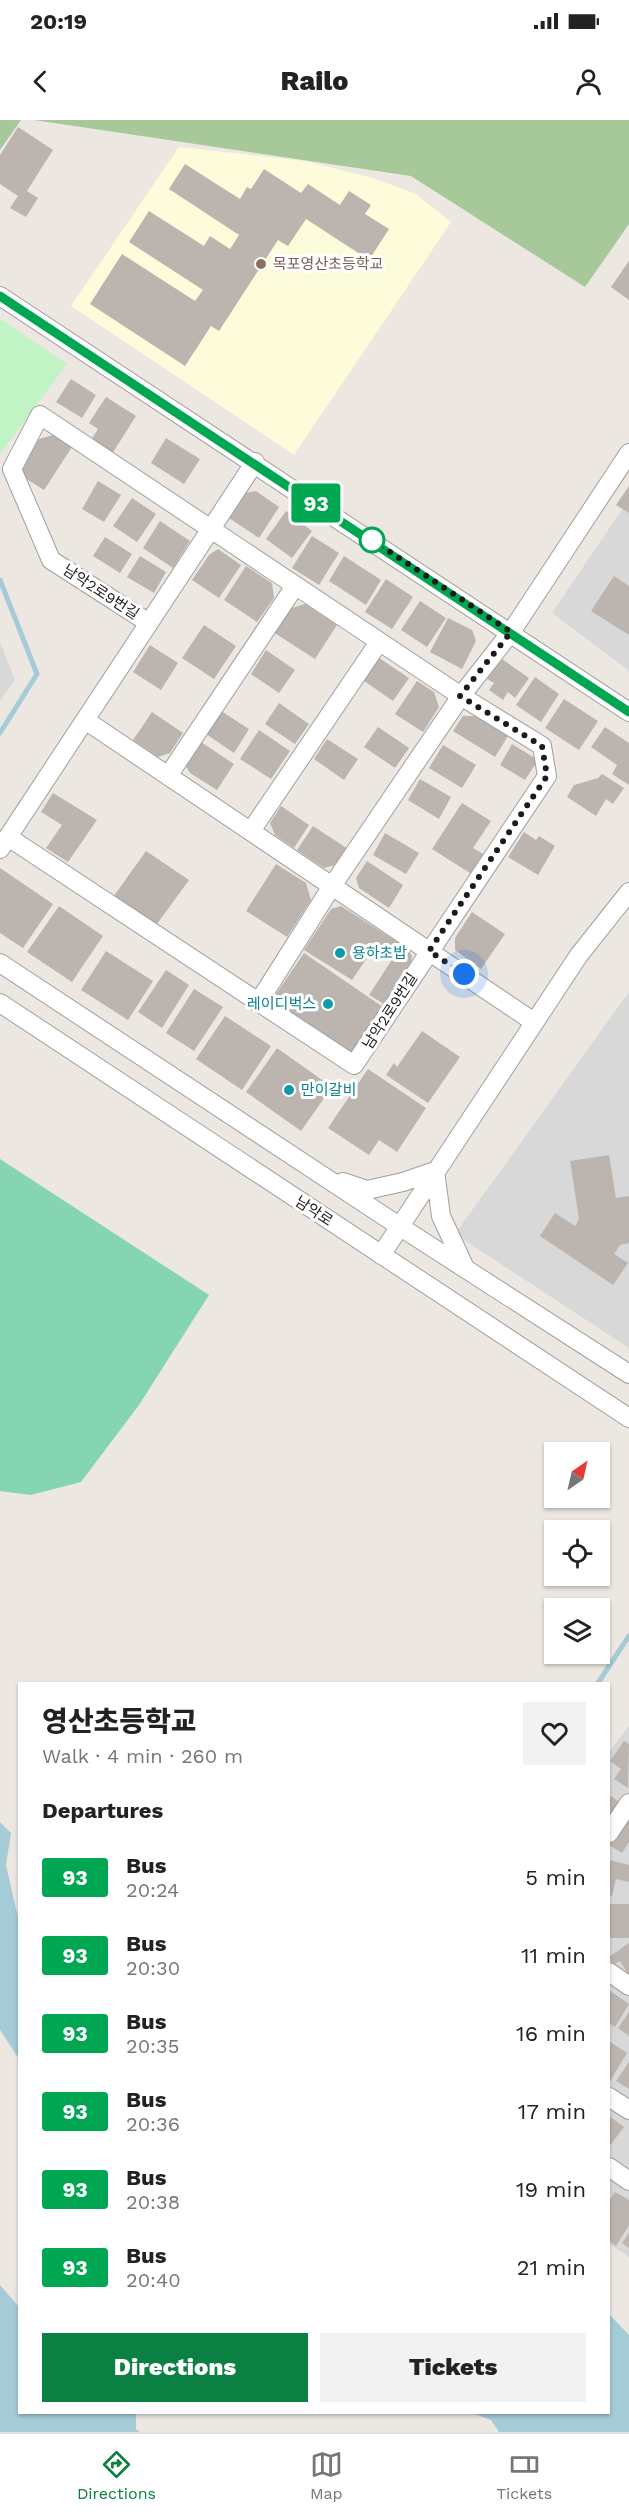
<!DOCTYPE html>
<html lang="en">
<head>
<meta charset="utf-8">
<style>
  :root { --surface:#fff; --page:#f2f2f2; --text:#222; --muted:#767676; --line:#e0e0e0; --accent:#0b8043 }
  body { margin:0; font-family:"Work Sans","Noto Sans KR",sans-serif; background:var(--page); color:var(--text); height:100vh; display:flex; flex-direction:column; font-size:22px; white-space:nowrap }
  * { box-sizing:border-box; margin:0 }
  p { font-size:20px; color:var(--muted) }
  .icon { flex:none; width:33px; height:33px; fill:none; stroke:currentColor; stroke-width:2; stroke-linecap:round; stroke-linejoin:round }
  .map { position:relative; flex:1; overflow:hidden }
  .drawer { position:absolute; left:18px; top:1562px; width:592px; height:732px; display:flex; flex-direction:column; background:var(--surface); border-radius:0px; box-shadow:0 2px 4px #0004 }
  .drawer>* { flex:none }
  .badge { padding:0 12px; border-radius:4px; font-size:21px; line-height:39px }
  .needle { width:39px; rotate:34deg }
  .tools { position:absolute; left:544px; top:1322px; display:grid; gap:12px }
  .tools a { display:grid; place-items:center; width:66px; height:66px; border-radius:0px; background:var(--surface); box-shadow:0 2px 4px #0004; font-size:30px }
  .you { position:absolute; width:30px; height:30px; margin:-15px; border:4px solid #fff; border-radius:50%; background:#1a73e8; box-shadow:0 0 0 9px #1a73e833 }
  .map>.badge { position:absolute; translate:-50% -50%; box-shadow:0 0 0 3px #fff }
  h2 { padding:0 24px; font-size:22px; line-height:54px }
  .round { display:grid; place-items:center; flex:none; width:63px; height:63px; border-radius:0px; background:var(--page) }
  .summary { display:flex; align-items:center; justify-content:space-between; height:102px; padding:0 24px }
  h1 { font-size:28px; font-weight:800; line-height:45px }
  .action { display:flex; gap:12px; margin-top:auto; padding:12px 24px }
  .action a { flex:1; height:69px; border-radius:0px; background:var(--accent); color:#fff; font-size:24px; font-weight:800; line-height:69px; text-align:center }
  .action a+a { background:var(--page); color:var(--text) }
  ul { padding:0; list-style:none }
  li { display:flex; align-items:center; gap:18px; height:78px; padding:0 24px }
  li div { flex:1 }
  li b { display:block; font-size:22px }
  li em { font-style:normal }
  li .badge { min-width:66px; font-weight:700; text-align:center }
  .status { display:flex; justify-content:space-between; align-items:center; height:42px; padding:0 30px; background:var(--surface); direction:ltr }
  .status svg { height:16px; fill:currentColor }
  header { display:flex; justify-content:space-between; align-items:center; height:78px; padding:0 24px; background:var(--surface); font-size:27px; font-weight:800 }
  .dock { display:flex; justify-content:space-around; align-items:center; height:84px; border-top:2px solid var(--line); background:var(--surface); font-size:16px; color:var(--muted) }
  .dock a { display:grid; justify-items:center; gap:3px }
  .dock .selected { color:var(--accent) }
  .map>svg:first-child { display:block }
</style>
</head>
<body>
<div class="status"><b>20:19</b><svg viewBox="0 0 49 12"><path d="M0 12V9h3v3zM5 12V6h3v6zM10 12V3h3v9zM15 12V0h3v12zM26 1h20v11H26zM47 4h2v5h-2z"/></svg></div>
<header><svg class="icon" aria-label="back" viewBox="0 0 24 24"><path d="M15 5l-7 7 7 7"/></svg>Railo<svg class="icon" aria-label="person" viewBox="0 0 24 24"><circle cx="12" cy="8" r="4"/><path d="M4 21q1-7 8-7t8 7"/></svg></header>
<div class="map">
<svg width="629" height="2312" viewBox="0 0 629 2312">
  <rect width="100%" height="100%" fill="#ece8e1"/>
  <path fill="#d9d8d8" d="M 629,379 L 629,551 L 552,493 Z
    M 0,522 L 15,560 L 0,581 Z
    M 629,872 L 629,1228 L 455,1114 Z
    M 629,1606 L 629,2137 L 609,2124 L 609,1632 Z"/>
  <path fill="#fcfbda" d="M 179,27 L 305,41 L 373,58 L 416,74 L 451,102 L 294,335 L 71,186 Z"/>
  <path fill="#a7c899" d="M 0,0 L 21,0 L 0,30 Z
    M 34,0 L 629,0 L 629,104 L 585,167 L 411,56 Z"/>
  <path fill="#c0f4c4" d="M 0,199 L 67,244 L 0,334 Z"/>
  <path fill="#85d5b5" d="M 0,1039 L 209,1175 L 139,1285 L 81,1362 L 31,1375 L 0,1371 Z"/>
  <path fill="#a5cbd6" d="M 0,1702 L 11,1713 L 6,1745 L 19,1802 L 19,1939 L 0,1910 Z
    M 0,2165 L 19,2187 L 20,2292 L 136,2292 L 136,2309 L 140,2312 L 0,2312 Z
    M 609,2194 L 629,2215 L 629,2312 L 499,2312 L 491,2300 L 469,2292 L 609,2292 Z"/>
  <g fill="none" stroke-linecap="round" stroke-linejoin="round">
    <path stroke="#a5cbd6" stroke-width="5" d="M 0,460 L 37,554 L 0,613
      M 598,1563 L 629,1516"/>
  </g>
  <path fill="#bcb4ae" d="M 18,7 L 53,30 L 27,71 L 38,78 L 26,97 L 10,88 L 18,76 L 0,64 L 0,35 Z
    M 185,44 L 240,79 L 247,67 L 251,69 L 264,49 L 301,73 L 308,64 L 340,85 L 349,71 L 371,85 L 365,94 L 389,109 L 369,140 L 306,99 L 288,126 L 278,120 L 219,211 L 211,206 L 185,246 L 90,184 L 122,134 L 195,181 L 203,170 L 129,122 L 149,91 L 204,126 L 210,116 L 230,129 L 239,115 L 169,69 Z
    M 629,141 L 629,180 L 611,167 Z
    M 71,259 L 96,275 L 82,298 L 56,282 Z
    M 106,277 L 136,296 L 112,334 L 91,320 L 98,309 L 89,303 Z
    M 53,315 L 72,327 L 44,370 L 17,353 L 39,319 Z
    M 166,318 L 200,339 L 184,364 L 151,343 Z
    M 98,361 L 121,375 L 104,402 L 82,389 Z
    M 629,366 L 629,393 L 616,385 Z
    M 256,371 L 279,387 L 259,418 L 229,398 L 246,373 Z
    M 132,378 L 156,394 L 137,422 L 113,406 Z
    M 286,391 L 312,411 L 292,438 L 266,419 Z
    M 160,401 L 190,421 L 173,448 L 143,428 Z
    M 312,416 L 339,433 L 319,465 L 292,448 Z
    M 105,417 L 132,434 L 120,453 L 93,436 Z
    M 218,429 L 241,445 L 219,478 L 192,460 L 209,435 Z
    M 140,436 L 166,452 L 154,473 L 127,457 Z
    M 344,436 L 381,460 L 366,485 L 329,461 Z
    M 246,446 L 272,463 L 274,478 L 257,502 L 224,480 Z
    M 614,456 L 629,466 L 629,515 L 591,491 Z
    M 386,459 L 413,477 L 392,509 L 365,492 Z
    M 420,481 L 446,498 L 427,527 L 401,510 Z
    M 305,484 L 337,505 L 315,539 L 273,512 L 288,489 Z
    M 448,498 L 472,510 L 476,521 L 462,549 L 430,532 Z
    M 204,505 L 236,526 L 214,559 L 182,538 Z
    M 150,525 L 178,543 L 161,570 L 133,552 Z
    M 266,530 L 295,550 L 279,573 L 251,554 Z
    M 379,538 L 409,558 L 393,581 L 364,561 Z
    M 502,539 L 529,558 L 515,578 L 508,572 L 503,580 L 489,570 L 494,563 L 487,559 Z
    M 535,557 L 559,574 L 541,602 L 516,585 Z
    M 417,561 L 434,572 L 439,587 L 423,612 L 395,594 Z
    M 564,579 L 598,601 L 579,630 L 545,608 Z
    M 279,583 L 309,604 L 295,624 L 265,604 Z
    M 221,591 L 249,609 L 234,633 L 206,614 Z
    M 152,592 L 183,613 L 170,633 L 158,637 L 133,620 Z
    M 463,596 L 477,596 L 508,616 L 495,637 L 453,611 Z
    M 378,607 L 409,628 L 395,648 L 364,627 Z
    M 605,607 L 629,623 L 629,665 L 612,654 L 617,645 L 591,627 Z
    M 259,610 L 290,631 L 271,659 L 240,639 Z
    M 327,619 L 358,639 L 344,660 L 314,639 Z
    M 201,622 L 234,644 L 217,670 L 190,653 L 185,645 Z
    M 512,624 L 538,640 L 525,660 L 500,645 Z
    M 443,625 L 476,645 L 462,668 L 429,648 Z
    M 602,654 L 624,668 L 613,684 L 606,679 L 596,696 L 567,677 L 574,665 L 598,658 Z
    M 420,659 L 451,677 L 439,699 L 408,680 Z
    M 53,673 L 97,700 L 68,742 L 46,728 L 62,705 L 41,692 Z
    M 462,683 L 491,701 L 473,728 L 485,735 L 473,755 L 432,729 Z
    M 281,686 L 309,705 L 294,728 L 275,715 L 270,703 Z
    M 313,706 L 348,729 L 339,744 L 324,748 L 297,730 Z
    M 524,712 L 536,720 L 539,716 L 555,726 L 538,755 L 508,737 Z
    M 385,713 L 419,733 L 406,754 L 373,735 Z
    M 146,731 L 189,760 L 154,808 L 111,780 Z
    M 367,741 L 403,765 L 389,788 L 359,768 L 356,758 Z
    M 276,744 L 306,763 L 311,780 L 287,817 L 246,791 Z
    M 0,748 L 53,784 L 23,828 L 0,813 Z
    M 59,786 L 103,816 L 72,862 L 27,832 Z
    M 341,786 L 408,829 L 412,836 L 411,845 L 384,884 L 369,875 L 391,841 L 373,829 L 352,860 L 304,830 L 331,789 Z
    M 472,792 L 505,814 L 481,849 L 455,830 L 455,818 Z
    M 106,831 L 153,861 L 128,900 L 81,870 Z
    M 304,833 L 383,887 L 357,930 L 344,934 L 278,890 L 276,874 Z
    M 166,850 L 189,865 L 162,908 L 138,892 Z
    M 194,869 L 223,887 L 194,931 L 166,913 Z
    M 225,896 L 271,926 L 242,970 L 196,939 Z
    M 422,911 L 460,937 L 428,983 L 386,955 L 394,943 L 397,947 Z
    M 277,928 L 332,967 L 301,1011 L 246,972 Z
    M 368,949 L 426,988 L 397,1032 L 379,1020 L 369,1035 L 328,1008 Z
    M 609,1035 L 616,1078 L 629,1076 L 629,1123 L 620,1125 L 614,1134 L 628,1143 L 613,1165 L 540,1116 L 555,1093 L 575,1106 L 579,1099 L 570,1041 Z
    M 624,1621 L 629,1624 L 628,1668 L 614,1659 L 621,1649 L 610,1641 Z
    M 609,1675 L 621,1683 L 609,1699 Z
    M 629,1691 L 629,1722 L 622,1733 L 609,1725 L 609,1722 Z
    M 609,1740 L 629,1745 L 629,1762 L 616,1759 L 612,1776 L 609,1775 Z
    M 609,1784 L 629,1784 L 629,1818 L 610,1818 Z
    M 629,1823 L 629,1856 L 620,1841 L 613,1845 L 609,1837 Z
    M 609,1870 L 629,1884 L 615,1907 L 609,1903 Z
    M 629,1892 L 629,1916 L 618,1908 Z
    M 609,1921 L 627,1933 L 609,1963 Z
    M 629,1942 L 629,1969 L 616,1961 Z
    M 609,1996 L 624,2007 L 609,2027 Z
    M 615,2072 L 629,2080 L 629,2105 L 616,2126 L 609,2121 L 609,2081 Z
    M 629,2113 L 629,2128 L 622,2123 Z"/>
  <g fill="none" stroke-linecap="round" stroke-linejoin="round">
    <defs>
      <path id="minor" d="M 0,176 L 629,592
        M 85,600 L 534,902
        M 168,656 L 295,466
        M 251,711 L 379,522
        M 8,717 L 354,945 L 547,656 L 542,626 L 461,576 L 40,295 L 12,349 L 51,440 L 149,503
        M 0,729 L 255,342
        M 0,843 L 399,1106 L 629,1254
        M 0,883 L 629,1298
        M 258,883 L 332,766 L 461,576 L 511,512 L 629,333
        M 343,1062 L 367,1070 L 403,1062 L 435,1051 L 441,1096 L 465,1148
        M 381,1135 L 579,835 L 629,772
        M 609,1713 L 629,1683
        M 609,1852 L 629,1866
        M 609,1977 L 629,1990
        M 609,2047 L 629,2061"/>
    </defs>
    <use href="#minor" stroke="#9f9f9f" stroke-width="20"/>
    <use href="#minor" stroke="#fff" stroke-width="18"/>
  </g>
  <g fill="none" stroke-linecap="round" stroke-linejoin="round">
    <defs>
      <path id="line" d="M 0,176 L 629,592"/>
    </defs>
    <use href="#line" stroke="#fff" stroke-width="14"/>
    <use href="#line" stroke="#00a651" stroke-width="9"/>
    <path stroke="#1b1b1b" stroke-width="6" stroke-dasharray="0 10.8" d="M 372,420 L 511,512 L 460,576 L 542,626 L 547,656 L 429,831 L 464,854"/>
  </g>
  <circle fill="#8d6e63" stroke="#fff" stroke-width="2" cx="261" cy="144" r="6"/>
  <circle fill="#fff" stroke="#00a651" stroke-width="3" cx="372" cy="420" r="12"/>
  <g fill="#0f9aa8" stroke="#fff" stroke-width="2">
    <circle cx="340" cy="833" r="6"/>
    <circle cx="328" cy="884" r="6"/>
    <circle cx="289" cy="970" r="6"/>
  </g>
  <g text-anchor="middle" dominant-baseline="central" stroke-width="6" stroke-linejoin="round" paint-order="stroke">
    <g font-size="15" fill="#785e54" stroke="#fff" text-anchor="start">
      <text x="273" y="144">목포영산초등학교</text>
    </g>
    <g font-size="15" fill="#1b1b1b" stroke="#fff">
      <text transform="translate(101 472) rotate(33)">남악2로9번길</text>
      <text transform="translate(390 891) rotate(-57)">남악2로9번길</text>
      <text transform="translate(314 1091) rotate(33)">남악로</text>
    </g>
    <g font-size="15" fill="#0d838f" stroke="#fff" text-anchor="start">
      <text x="352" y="833">용하초밥</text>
      <text x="316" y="884" text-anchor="end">레이디벅스</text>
      <text x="301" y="970">만이갈비</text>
    </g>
  </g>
</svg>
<div class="tools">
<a><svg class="needle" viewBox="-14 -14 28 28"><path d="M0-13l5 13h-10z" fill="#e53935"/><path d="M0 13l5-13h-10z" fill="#767676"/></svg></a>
<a><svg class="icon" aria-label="locate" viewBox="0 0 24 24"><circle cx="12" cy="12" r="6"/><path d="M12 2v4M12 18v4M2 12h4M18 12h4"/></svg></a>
<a><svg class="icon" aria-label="layers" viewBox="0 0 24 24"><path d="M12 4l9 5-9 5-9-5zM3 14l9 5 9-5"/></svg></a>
</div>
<div class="you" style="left:464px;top:854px"></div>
<b class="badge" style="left:316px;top:383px;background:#00a651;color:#fff">93</b>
<section class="drawer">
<div class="summary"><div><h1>영산초등학교</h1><p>Walk · 4 min · 260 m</p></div><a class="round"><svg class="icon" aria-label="heart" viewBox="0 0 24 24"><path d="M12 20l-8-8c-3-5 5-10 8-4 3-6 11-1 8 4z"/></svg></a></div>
<h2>Departures</h2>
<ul>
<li><span class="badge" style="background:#00a651;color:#fff">93</span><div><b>Bus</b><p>20:24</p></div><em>5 min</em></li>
<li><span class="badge" style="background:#00a651;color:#fff">93</span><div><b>Bus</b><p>20:30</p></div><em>11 min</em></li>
<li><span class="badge" style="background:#00a651;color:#fff">93</span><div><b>Bus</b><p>20:35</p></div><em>16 min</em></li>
<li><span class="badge" style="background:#00a651;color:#fff">93</span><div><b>Bus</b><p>20:36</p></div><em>17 min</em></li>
<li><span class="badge" style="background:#00a651;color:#fff">93</span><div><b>Bus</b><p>20:38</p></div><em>19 min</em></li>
<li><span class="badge" style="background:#00a651;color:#fff">93</span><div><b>Bus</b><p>20:40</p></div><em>21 min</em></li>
</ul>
<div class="action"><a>Directions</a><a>Tickets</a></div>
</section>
</div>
<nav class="dock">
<a class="selected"><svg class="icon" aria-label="directions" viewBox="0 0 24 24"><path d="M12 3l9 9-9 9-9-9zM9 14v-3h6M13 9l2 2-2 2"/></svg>Directions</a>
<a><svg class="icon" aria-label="map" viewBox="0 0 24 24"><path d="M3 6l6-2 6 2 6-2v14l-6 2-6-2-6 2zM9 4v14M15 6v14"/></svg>Map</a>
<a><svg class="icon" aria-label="tickets" viewBox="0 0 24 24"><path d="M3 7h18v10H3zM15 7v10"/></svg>Tickets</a>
</nav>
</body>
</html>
